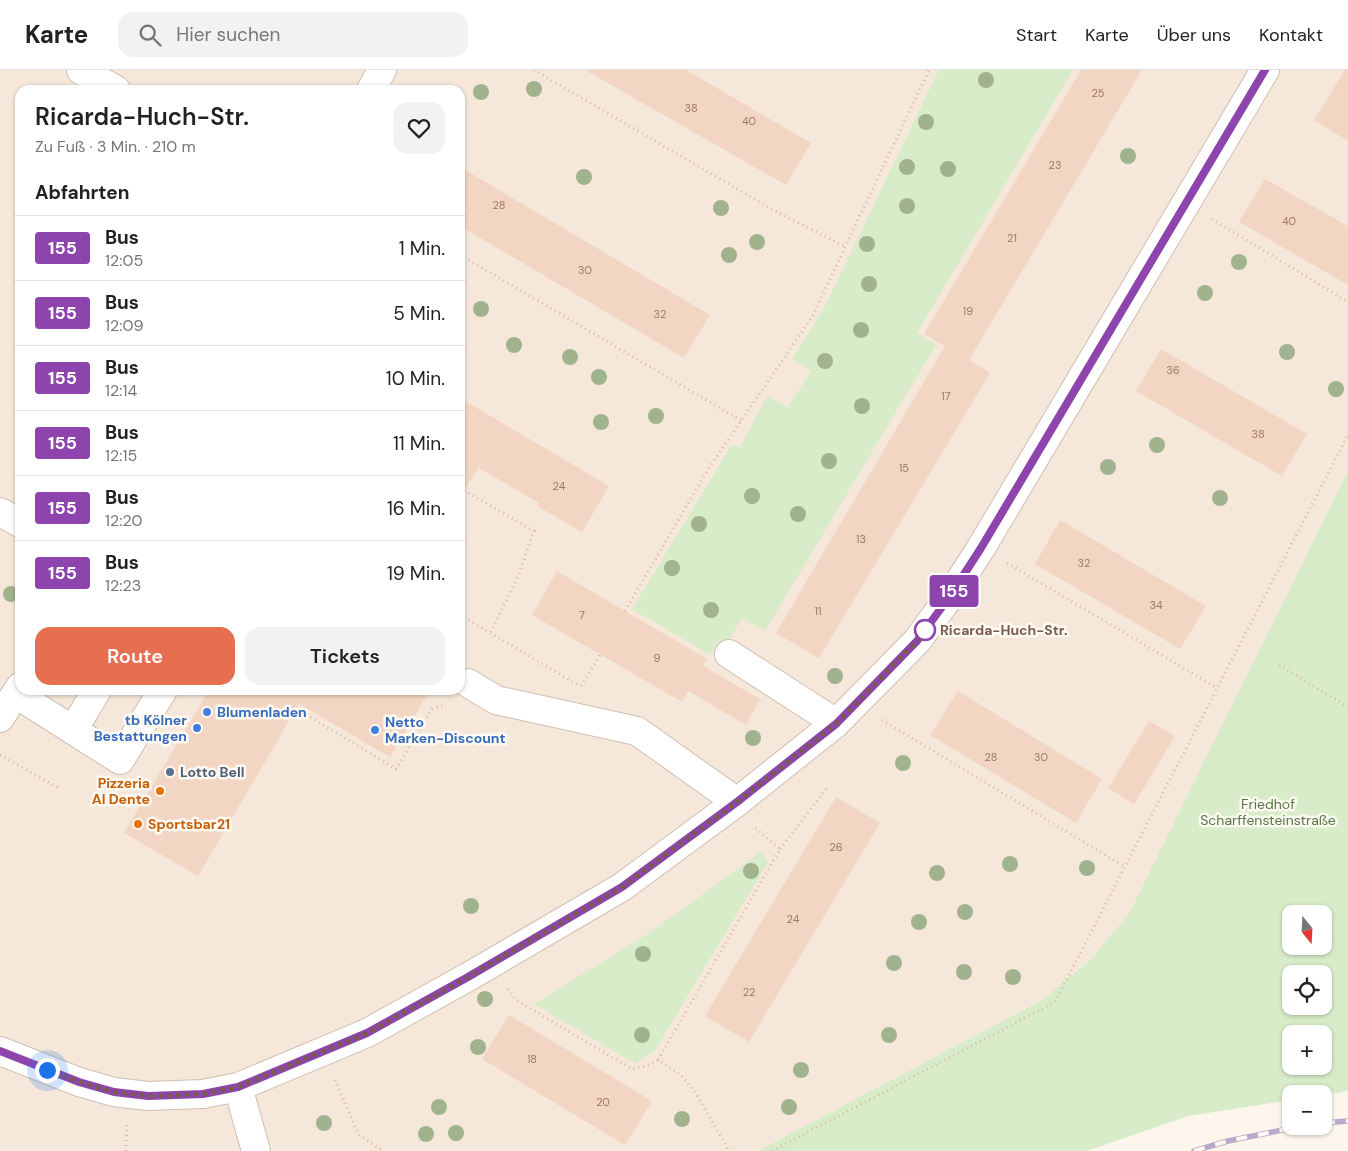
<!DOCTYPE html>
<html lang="de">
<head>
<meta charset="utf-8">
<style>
  :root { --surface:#fff; --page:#f2f2f2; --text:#222; --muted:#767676; --line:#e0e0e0; --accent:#e76f51 }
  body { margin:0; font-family:"DM Sans",sans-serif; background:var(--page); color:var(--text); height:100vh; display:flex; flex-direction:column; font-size:19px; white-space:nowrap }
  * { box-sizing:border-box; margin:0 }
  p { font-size:16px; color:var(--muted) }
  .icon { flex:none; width:28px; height:28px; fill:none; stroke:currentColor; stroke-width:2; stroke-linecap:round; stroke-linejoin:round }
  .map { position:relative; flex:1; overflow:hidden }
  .drawer { position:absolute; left:15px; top:15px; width:450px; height:610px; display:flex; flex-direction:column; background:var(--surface); border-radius:15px; box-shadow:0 1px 4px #0004 }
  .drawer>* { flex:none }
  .badge { padding:0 10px; border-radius:4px; font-size:18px; line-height:32px }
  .needle { width:32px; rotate:162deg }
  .buttons { position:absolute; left:1282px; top:835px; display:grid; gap:10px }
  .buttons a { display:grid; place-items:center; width:50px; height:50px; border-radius:10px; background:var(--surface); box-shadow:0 1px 4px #0004; font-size:25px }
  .you { position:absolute; width:25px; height:25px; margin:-12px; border:4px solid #fff; border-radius:50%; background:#1a73e8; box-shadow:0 0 0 8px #1a73e833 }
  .map>.badge { position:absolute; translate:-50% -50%; box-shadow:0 0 0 2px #fff }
  h2 { padding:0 20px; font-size:19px; line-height:45px }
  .round { display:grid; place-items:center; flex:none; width:52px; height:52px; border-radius:15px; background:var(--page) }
  .headline { display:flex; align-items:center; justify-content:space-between; height:85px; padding:0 20px }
  h1 { font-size:24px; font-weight:600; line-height:38px }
  .primary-button { display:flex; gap:10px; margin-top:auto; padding:10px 20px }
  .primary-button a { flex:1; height:58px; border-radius:15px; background:var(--accent); color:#fff; font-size:20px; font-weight:600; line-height:58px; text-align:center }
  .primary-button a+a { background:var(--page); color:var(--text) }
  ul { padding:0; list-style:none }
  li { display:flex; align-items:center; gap:15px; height:65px; padding:0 20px; border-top:1px solid var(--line) }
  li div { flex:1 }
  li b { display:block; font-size:19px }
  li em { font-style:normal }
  li .badge { min-width:55px; font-weight:700; text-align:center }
  header { display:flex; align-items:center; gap:30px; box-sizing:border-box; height:70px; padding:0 25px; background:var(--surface); border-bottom:1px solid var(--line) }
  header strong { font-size:24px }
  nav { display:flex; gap:28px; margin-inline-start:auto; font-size:18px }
  .search { width:350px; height:45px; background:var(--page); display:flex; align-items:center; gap:12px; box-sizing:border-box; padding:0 18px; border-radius:15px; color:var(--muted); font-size:19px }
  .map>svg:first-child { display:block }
</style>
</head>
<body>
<header>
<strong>Karte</strong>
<div class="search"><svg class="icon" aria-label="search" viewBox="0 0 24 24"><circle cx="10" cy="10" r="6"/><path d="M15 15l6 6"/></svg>Hier suchen</div>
<nav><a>Start</a><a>Karte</a><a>Über uns</a><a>Kontakt</a></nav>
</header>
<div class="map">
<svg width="1348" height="1081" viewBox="0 0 1348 1081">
  <rect width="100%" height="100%" fill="#fdf6ec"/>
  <path fill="#f5e8da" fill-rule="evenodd" d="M 0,0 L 1348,0 L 1348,401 L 1129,843 L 1091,889 L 1042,930 L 758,1081 L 0,1081 ZM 20,20 L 460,20 L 460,620 L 20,620 Z"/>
  <path fill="#d8ecc9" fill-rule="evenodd" d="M 939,0 L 1073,0 L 917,263 L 936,275 L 765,561 L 742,548 L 729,570 L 718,573 L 710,585 L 632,539 L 731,376 L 740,377 L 767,326 L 795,341 L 788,336 L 811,302 L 792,289 L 824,238 Z
    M 1348,401 L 1348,1021 L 1324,1025 L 1291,1024 L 1291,1030 L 1188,1046 L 1087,1081 L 758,1081 L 1042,930 L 1091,889 L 1129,843 ZM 1291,844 L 1324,844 L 1324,876 L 1291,876 ZM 1291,904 L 1324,904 L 1324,936 L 1291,936 ZM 1291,964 L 1324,964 L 1324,996 L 1291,996 Z
    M 761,782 L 768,792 L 656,979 L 636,994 L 534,934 L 649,863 Z"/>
  <path fill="#f3d5c3" d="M 585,0 L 686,0 L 811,73 L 786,115 Z
    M 1081,0 L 1142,0 L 969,290 L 990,303 L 819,588 L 776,563 L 945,276 L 924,264 Z
    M 1345,0 L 1348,0 L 1348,71 L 1314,50 Z
    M 460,97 L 710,245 L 684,288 L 460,156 Z
    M 1265,109 L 1348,156 L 1348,215 L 1239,152 Z
    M 1161,279 L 1307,364 L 1282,406 L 1136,321 Z
    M 460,328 L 609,416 L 582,462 L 537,436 L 539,433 L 479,398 L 460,425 Z
    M 1060,450 L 1206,536 L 1180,579 L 1035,494 Z
    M 557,501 L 707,589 L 703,596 L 760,629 L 746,655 L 688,621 L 682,632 L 532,545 Z
    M 209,620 L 430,620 L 390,687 L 299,634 L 198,806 L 124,763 Z
    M 958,621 L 1102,709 L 1076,753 L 930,665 Z
    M 1149,651 L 1175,666 L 1134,734 L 1108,718 Z
    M 836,727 L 880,753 L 749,972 L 705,946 Z
    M 509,945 L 652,1031 L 625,1075 L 482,989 Z"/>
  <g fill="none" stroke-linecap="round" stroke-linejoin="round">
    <defs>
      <path id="minor" d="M 81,0 L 116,20
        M 371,20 L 382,0
        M 0,442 L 20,453
        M 729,584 L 836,653
        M 468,613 L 496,630 L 637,661 L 737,732
        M 16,624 L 120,690 L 163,620
        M 0,648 L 20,617
        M 73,660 L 97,620
        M 0,981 L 79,1012 L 114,1022 L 148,1026 L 203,1024 L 238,1017 L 367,963 L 468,907 L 622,817 L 737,732 L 836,653 L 917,571 L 950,526 L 981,478 L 1265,0
        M 238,1017 L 256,1081"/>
    </defs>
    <use href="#minor" stroke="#d1beb0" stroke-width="30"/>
    <path stroke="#d9b8a5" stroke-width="3" stroke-dasharray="1 4" stroke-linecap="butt" d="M 534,0 L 773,140 L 846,177
      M 1212,149 L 1348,232
      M 460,185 L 742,351
      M 460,418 L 534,461 L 517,509 L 490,563
      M 1007,493 L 1217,618
      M 625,541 L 707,401 L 812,247 L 929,0
      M 460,545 L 578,615
      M 1279,595 L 1348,637
      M 581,616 L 600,585
      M 289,634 L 396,699 L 432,639 L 445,635
      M 882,650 L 1125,797
      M 0,685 L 59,718
      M 780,779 L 827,718
      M 508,919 L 516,930 L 632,999 L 646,996 L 658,990 L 681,1005 L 694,1020 L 729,1081
      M 658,990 L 780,779 L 753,756
      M 335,1010 L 358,1064 L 383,1081
      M 126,1081 L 127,1054
      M 772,1081 L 1055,932 L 1348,365"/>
    <use href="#minor" stroke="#fff" stroke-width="28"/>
    <defs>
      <path id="rail" d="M 1324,1053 L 1348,1051
        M 1194,1081 L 1228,1071 L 1302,1056"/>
    </defs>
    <use href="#rail" stroke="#b9a8c9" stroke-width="5.5"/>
    <use href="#rail" stroke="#fffaf3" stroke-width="4" stroke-dasharray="11" stroke-linecap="butt"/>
  </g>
  <g fill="#a0b28e">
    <circle cx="986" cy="10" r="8"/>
    <circle cx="534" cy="19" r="8"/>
    <circle cx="481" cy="22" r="8"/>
    <circle cx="926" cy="52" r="8"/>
    <circle cx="1128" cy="86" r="8"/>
    <circle cx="907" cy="97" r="8"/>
    <circle cx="948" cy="99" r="8"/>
    <circle cx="584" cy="107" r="8"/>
    <circle cx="907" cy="136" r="8"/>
    <circle cx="721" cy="138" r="8"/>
    <circle cx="757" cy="172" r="8"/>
    <circle cx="867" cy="174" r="8"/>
    <circle cx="729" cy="185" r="8"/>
    <circle cx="1239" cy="192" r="8"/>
    <circle cx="869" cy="214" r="8"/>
    <circle cx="1205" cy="223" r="8"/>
    <circle cx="481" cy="239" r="8"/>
    <circle cx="861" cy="260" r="8"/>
    <circle cx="514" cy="275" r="8"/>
    <circle cx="1287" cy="282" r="8"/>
    <circle cx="570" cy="287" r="8"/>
    <circle cx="825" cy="291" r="8"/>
    <circle cx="599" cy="307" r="8"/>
    <circle cx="1336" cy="319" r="8"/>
    <circle cx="862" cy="336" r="8"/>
    <circle cx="656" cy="346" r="8"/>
    <circle cx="601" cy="352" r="8"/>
    <circle cx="1157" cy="375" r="8"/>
    <circle cx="829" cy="391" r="8"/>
    <circle cx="1108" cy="397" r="8"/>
    <circle cx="752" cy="426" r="8"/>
    <circle cx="1220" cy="428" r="8"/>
    <circle cx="798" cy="444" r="8"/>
    <circle cx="699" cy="454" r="8"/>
    <circle cx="672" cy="498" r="8"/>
    <circle cx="11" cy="524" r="8"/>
    <circle cx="711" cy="540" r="8"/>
    <circle cx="835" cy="606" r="8"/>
    <circle cx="753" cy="668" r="8"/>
    <circle cx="903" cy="693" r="8"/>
    <circle cx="1010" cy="794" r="8"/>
    <circle cx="1087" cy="798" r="8"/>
    <circle cx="751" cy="801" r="8"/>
    <circle cx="937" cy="803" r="8"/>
    <circle cx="471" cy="836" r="8"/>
    <circle cx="965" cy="842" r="8"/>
    <circle cx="919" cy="852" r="8"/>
    <circle cx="643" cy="884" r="8"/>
    <circle cx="894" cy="893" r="8"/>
    <circle cx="964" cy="902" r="8"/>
    <circle cx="1013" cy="907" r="8"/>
    <circle cx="485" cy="929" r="8"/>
    <circle cx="642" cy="965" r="8"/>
    <circle cx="889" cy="965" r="8"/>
    <circle cx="478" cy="977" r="8"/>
    <circle cx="801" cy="1000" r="8"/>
    <circle cx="439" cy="1037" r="8"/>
    <circle cx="789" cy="1037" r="8"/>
    <circle cx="682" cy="1049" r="8"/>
    <circle cx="324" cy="1053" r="8"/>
    <circle cx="456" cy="1063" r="8"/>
    <circle cx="426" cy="1064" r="8"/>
  </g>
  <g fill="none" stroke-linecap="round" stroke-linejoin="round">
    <defs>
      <path id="line" d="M 0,981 L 79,1012 L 114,1022 L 148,1026 L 203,1024 L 238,1017 L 367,963 L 468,907 L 622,817 L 737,732 L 836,654 L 917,571 L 950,526 L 981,478 L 1265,0"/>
    </defs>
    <use href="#line" stroke="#fff" stroke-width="11"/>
    <use href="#line" stroke="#8e44ad" stroke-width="8"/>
    <path stroke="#7a5c4d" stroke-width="5" stroke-dasharray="0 9" d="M 47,1000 L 79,1012 L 114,1022 L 148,1026 L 203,1024 L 238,1017 L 367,963 L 468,907 L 622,817 L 737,732 L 836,654 L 917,571 L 928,556 L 925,560"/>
  </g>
  <circle fill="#fff" stroke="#8e44ad" stroke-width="2.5" cx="925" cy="560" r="10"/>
  <g fill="#3f7fe0" stroke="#fffaf3" stroke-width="2">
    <circle cx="207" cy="642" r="5"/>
    <circle cx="197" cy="658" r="5"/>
    <circle cx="375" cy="660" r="5"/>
  </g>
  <circle fill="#5c6f8a" stroke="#fffaf3" stroke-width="2" cx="170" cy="702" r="5"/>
  <g fill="#e8710a" stroke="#fffaf3" stroke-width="2">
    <circle cx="160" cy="721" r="5"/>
    <circle cx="138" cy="754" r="5"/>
  </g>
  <g text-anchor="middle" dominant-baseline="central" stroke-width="5" stroke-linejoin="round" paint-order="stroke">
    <g font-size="11" fill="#987a6a">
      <text x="1098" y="23">25</text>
      <text x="691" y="38">38</text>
      <text x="749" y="51">40</text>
      <text x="1055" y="95">23</text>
      <text x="499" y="135">28</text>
      <text x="1289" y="151">40</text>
      <text x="1012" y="168">21</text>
      <text x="585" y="200">30</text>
      <text x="968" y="241">19</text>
      <text x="660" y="244">32</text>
      <text x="1173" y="300">36</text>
      <text x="946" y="326">17</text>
      <text x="1258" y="364">38</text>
      <text x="904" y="398">15</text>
      <text x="559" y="416">24</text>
      <text x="861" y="469">13</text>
      <text x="1084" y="493">32</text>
      <text x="1156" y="535">34</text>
      <text x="818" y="541">11</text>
      <text x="582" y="545">7</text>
      <text x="657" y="588">9</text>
      <text x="991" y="687">28</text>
      <text x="1041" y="687">30</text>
      <text x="836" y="777">26</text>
      <text x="793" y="849">24</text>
      <text x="749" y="922">22</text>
      <text x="532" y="989">18</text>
      <text x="603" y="1032">20</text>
    </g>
    <g font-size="14" font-weight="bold" fill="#7a5c4d" stroke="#fffaf3" text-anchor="start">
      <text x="940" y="560">Ricarda-Huch-Str.</text>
    </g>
    <g font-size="14" font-weight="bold" fill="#366cbe" stroke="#fffaf3" text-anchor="start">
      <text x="217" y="642">Blumenladen</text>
      <text x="187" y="650" text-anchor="end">tb Kölner<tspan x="187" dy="16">Bestattungen</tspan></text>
      <text x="385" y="652">Netto<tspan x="385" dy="16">Marken-Discount</tspan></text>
    </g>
    <g font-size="14" font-weight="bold" fill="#4e5e75" stroke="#fffaf3" text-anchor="start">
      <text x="180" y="702">Lotto Bell</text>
    </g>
    <g font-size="14" font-weight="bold" fill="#c56008" stroke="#fffaf3" text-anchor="end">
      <text x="150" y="713">Pizzeria<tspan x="150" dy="16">Al Dente</tspan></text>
      <text x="148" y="754" text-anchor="start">Sportsbar21</text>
    </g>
    <g font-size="14" fill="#537a41" stroke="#fffaf3">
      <text x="1268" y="734">Friedhof<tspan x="1268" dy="16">Scharffensteinstraße</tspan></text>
    </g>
  </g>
</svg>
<div class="buttons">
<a><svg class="needle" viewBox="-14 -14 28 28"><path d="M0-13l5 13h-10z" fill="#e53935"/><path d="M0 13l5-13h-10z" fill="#767676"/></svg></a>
<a><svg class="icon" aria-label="locate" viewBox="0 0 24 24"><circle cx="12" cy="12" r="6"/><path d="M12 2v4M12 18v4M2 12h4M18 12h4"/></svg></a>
<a>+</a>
<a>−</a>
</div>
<div class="you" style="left:47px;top:1000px"></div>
<b class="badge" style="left:954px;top:521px;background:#8e44ad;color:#fff">155</b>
<section class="drawer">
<div class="headline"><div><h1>Ricarda-Huch-Str.</h1><p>Zu Fuß · 3 Min. · 210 m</p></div><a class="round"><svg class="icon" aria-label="heart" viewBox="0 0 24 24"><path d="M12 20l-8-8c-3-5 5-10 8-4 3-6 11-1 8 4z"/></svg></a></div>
<h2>Abfahrten</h2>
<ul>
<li><span class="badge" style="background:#8e44ad;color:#fff">155</span><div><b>Bus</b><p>12:05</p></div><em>1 Min.</em></li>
<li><span class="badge" style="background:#8e44ad;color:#fff">155</span><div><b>Bus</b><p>12:09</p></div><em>5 Min.</em></li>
<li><span class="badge" style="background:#8e44ad;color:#fff">155</span><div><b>Bus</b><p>12:14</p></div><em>10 Min.</em></li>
<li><span class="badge" style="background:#8e44ad;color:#fff">155</span><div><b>Bus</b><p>12:15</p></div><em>11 Min.</em></li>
<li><span class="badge" style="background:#8e44ad;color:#fff">155</span><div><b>Bus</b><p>12:20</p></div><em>16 Min.</em></li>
<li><span class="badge" style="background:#8e44ad;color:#fff">155</span><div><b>Bus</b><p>12:23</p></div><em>19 Min.</em></li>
</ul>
<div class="primary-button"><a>Route</a><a>Tickets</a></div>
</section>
</div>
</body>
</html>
